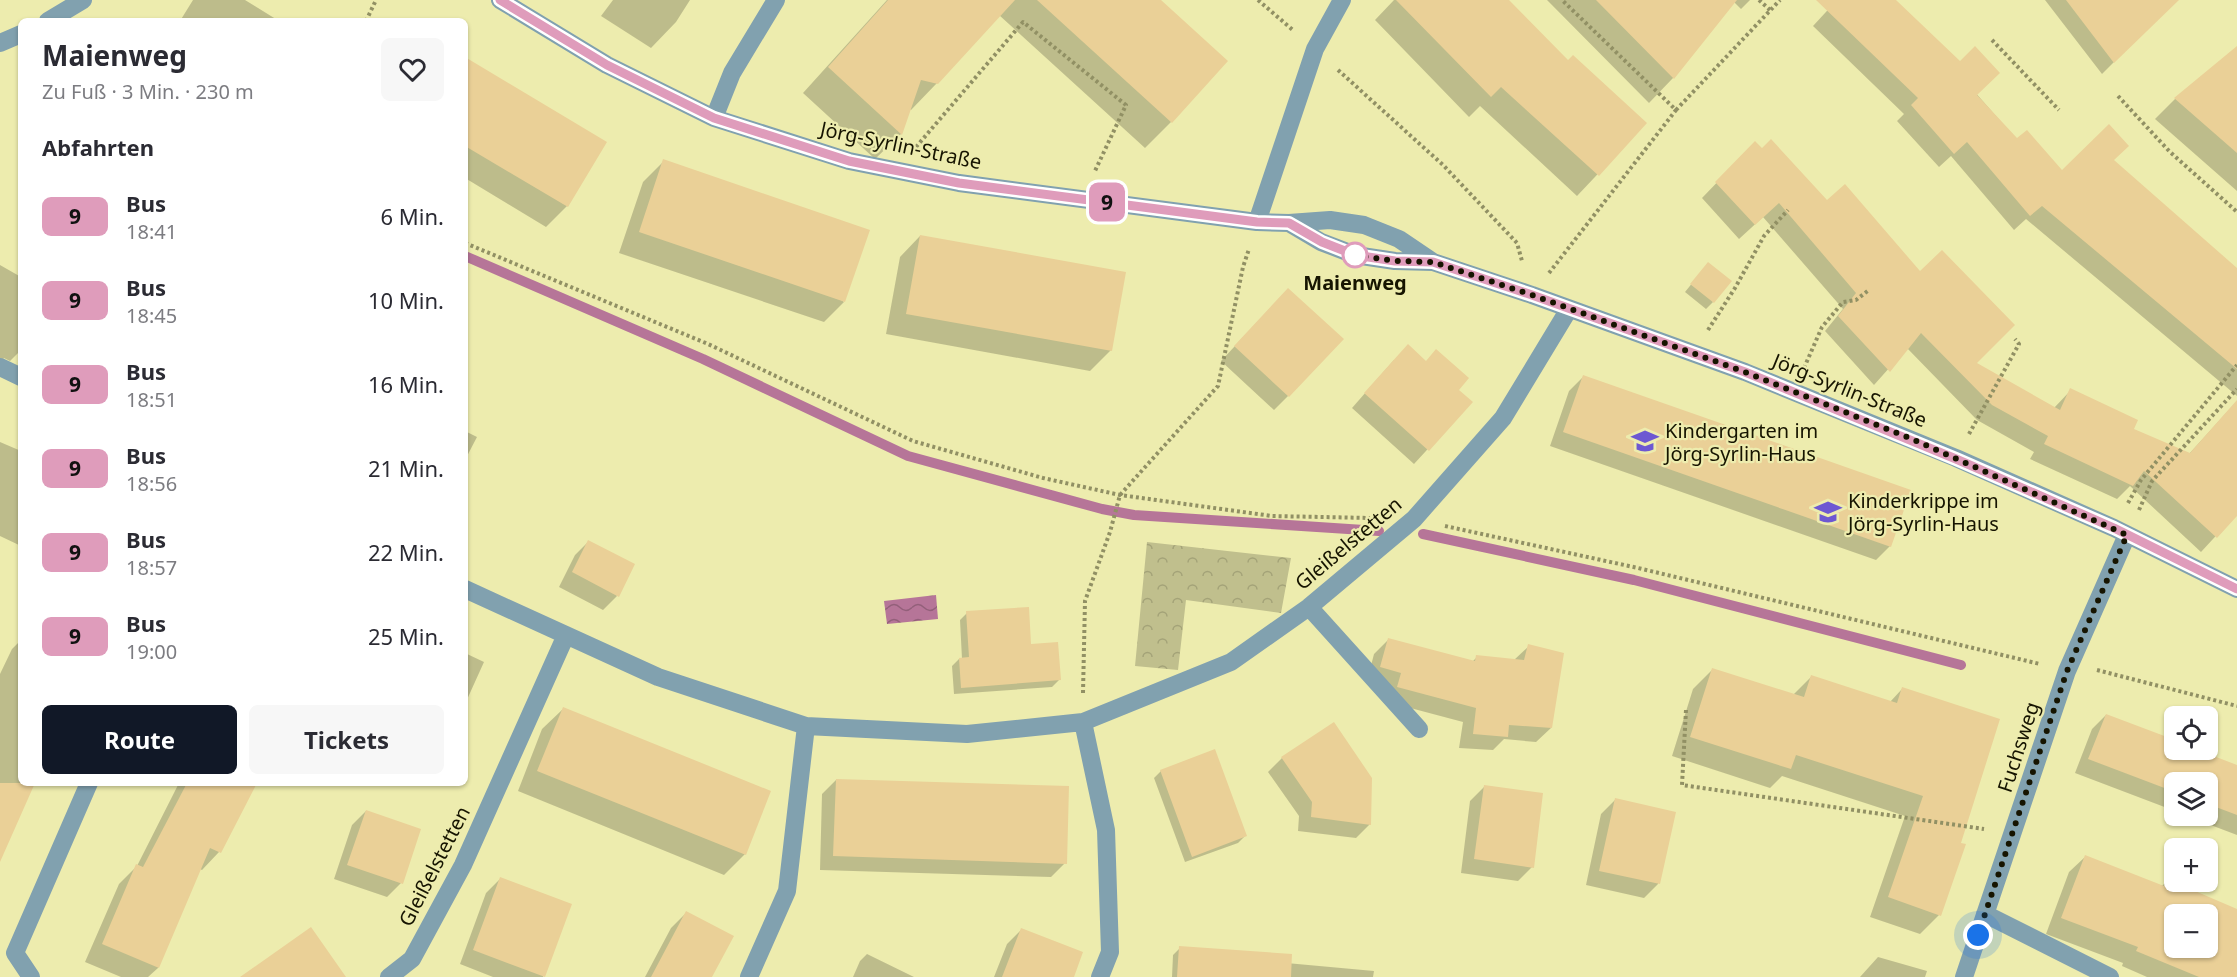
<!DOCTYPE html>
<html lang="de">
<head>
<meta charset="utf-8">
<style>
  :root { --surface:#fff; --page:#f7f7f7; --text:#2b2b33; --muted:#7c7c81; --accent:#111827 }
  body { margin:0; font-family:"Noto Sans",sans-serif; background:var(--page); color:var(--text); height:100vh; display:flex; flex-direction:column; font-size:22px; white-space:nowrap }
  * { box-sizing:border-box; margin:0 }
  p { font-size:20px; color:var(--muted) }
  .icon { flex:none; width:33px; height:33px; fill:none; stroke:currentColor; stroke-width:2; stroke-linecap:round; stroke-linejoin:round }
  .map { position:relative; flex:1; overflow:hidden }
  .sheet { position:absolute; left:18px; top:18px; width:450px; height:768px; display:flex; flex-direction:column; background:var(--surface); border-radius:9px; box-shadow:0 2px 4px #0004 }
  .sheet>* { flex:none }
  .badge { padding:0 12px; border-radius:9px; font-size:21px; line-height:39px }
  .fabs { position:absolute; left:2164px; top:706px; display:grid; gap:12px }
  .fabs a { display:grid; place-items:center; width:54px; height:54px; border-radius:9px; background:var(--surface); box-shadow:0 2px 4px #0004; font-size:30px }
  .you { position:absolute; width:30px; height:30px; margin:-15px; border:4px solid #fff; border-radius:50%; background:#1a73e8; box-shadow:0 0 0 9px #1a73e833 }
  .map>.badge { position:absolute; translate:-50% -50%; box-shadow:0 0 0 3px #fff }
  h2 { padding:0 24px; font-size:22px; line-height:54px }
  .round { display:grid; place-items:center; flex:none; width:63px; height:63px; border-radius:9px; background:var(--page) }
  .headline { display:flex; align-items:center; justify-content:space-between; height:102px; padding:0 24px }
  h1 { font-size:28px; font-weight:700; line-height:45px }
  .button { display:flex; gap:12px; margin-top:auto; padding:12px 24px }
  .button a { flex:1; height:69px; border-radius:9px; background:var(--accent); color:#fff; font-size:24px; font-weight:700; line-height:69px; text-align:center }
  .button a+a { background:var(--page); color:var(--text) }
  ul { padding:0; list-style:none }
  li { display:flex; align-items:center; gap:18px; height:84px; padding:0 24px }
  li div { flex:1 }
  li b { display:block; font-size:22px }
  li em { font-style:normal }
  li .badge { min-width:66px; font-weight:700; text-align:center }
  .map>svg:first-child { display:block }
</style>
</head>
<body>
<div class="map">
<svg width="2237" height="977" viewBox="0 0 2237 977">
  <defs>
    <pattern id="park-crowns" width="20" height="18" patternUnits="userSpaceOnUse" patternTransform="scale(1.5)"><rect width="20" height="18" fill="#c0bf8d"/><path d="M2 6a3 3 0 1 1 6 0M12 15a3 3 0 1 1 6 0" fill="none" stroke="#a4a378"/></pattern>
    <pattern id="water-waves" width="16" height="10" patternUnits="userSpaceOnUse" patternTransform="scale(1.5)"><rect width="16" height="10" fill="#b67598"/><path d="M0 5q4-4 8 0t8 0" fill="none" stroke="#935f7a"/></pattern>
  </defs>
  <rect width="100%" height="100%" fill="#edecae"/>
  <path fill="url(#park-crowns)" d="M 1147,542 L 1291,558 L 1281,613 L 1186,600 L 1178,670 L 1135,666 Z"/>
  <path fill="url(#water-waves)" d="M 936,595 L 938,619 L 887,624 L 884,601 Z"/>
  <path fill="#0003" d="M 193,0 L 245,0 L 279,21 L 180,21 Z
    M 613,0 L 690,0 L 676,22 L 651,48 L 601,16 Z
    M 887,0 L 1159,0 L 1171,122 L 1145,148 L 999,15 L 937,83 L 911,110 L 909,109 L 901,134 L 875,159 L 803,93 Z
    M 1394,0 L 1507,0 L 1568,62 L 1645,124 L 1577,196 L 1480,106 L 1469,117 L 1375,20 Z
    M 1547,0 L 1750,0 L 1741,9 L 1734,2 L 1673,78 L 1649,103 Z
    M 1837,0 L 1894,0 L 2017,140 L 2061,172 L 2112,160 L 2237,270 L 2237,396 L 2026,219 L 2014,230 L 1951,156 L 1939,167 L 1897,121 L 1904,114 L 1813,26 Z
    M 2045,0 L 2147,0 L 2160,16 L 2102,74 Z
    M 2237,48 L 2237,191 L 2155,119 L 2175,99 Z
    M 465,59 L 605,143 L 567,206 L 546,227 L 465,178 Z
    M 1755,143 L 1974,363 L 2054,408 L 2071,390 L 2132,429 L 2189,454 L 2237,401 L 2237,513 L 2201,552 L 2130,486 L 2117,499 L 2030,459 L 2034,452 L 1977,420 L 1907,348 L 1874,385 L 1825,331 L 1843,309 L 1763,217 L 1739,239 L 1702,198 Z
    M 664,161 L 844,302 L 824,322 L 619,253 L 643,182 Z
    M 920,236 L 1111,350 L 1090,371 L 886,334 L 900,257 Z
    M 0,265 L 21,277 L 21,350 L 10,361 L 4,358 L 0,363 Z
    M 1702,271 L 1713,302 L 1706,309 L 1685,292 Z
    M 1274,304 L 1288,396 L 1274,410 L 1221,361 Z
    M 1394,360 L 1457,390 L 1471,402 L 1414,464 L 1352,408 Z
    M 1583,377 L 1890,546 L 1876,560 L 1550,446 L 1569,391 Z
    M 465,431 L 477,437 L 465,460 Z
    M 0,442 L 21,451 L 21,546 L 0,536 Z
    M 589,541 L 617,596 L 603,610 L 559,587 L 575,555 Z
    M 967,613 L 1030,646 L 1059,680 L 1052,687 L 954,694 L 952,666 L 959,659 L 962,659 L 960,620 Z
    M 21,640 L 21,783 L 34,783 L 0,858 L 0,674 L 12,649 Z
    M 1388,640 L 1472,662 L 1477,657 L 1514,660 L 1529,646 L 1551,728 L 1536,742 L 1504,739 L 1493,750 L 1459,748 L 1463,722 L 1384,701 L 1367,681 L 1374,654 Z
    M 465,653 L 484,662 L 465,704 Z
    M 1712,670 L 1793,695 L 1811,677 L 1890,702 L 1902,689 L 1959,844 L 1939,915 L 1920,934 L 1870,917 L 1905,816 L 1782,776 L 1770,788 L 1672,756 L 1693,689 Z
    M 563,709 L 745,854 L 724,875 L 518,791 L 542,729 Z
    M 2106,715 L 2175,742 L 2175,750 L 2196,750 L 2237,766 L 2237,835 L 2187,816 L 2208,816 L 2208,783 L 2175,783 L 2175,811 L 2075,773 L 2092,729 Z
    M 1334,724 L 1370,824 L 1356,838 L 1298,831 L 1299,816 L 1268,772 L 1282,758 Z
    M 1161,771 L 1245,836 L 1238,843 L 1185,862 L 1154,778 Z
    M 836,780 L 1065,863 L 1051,877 L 820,870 L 822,794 Z
    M 179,783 L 255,783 L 219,852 L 202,870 L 200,869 L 158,968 L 148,977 L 121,977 L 85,962 L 119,884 L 137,866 Z
    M 1484,787 L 1532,867 L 1518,881 L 1461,873 L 1470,801 Z
    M 1615,800 L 1674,813 L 1658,884 L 1644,898 L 1586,885 L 1601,814 Z
    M 366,811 L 401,883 L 387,897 L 334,879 L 352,825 Z
    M 2085,857 L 2162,886 L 2167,881 L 2216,902 L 2208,921 L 2208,915 L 2175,915 L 2175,948 L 2208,948 L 2208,924 L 2237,938 L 2237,977 L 2147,977 L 2122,966 L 2123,963 L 2046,934 L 2069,872 Z
    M 500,879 L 570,905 L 543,977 L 493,977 L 460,964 L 486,893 Z
    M 686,913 L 711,977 L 645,977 L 671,928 Z
    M 1021,930 L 1072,977 L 994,977 L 1007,944 Z
    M 1180,948 L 1242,959 L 1374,971 L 1373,977 L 1172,977 L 1173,955 Z
    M 867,954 L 914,977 L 853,977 L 860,961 Z
    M 1878,957 L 1927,971 L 1925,977 L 1860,977 Z"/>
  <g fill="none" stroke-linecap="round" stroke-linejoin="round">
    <path stroke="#b67598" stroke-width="10" d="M 465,256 L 703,359 L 908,456 L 1102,509 L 1134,515 L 1379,531
      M 1423,534 L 1634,580 L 1961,665"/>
  </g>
  <path fill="#ead097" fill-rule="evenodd" d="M 888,0 L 1015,0 L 938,84 L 921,80 L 902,135 L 828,67 Z
    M 1037,0 L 1161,0 L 1228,61 L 1172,123 Z
    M 1396,0 L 1509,0 L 1568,60 L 1573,55 L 1647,123 L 1599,176 L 1501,87 L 1491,97 Z
    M 1596,0 L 1737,0 L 1674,79 Z
    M 1816,0 L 1896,0 L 1960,61 L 1975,46 L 2000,73 L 1977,95 L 2017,138 L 2027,130 L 2062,170 L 2109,124 L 2129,146 L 2114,160 L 2237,268 L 2237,369 L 2042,206 L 2030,216 L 1967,142 L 1954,154 L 1911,105 L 1918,98 Z
    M 2066,0 L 2179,0 L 2114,63 Z
    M 2237,46 L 2237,153 L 2174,98 Z
    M 465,57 L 607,142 L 568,207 L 465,146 Z
    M 1771,139 L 1827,200 L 1845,184 L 1920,271 L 1942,250 L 2015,325 L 1977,363 L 2060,410 L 2070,388 L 2138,420 L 2134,429 L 2190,453 L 2237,400 L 2237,516 L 2217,538 L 2144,471 L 2133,486 L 2044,444 L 2048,436 L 1992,405 L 1921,333 L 1890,372 L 1838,316 L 1856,293 L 1779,203 L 1755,225 L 1715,182 L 1755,141 L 1762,148 Z
    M 663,159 L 870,230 L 845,302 L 639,232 Z
    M 920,235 L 1126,272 L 1112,351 L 906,314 Z
    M 1708,262 L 1732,281 L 1714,303 L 1690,284 Z
    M 1288,288 L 1344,339 L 1289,397 L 1234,346 Z
    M 1408,344 L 1426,361 L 1436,349 L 1469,378 L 1459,390 L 1473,402 L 1429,451 L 1364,393 Z
    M 1583,375 L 1911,490 L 1891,547 L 1563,432 Z
    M 588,540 L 635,564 L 619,597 L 572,572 Z
    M 1029,607 L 1031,644 L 1058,642 L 1061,680 L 961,688 L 959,658 L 969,657 L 966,611 Z
    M 1388,638 L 1475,661 L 1476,655 L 1524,660 L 1528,644 L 1564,653 L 1552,728 L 1509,725 L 1508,737 L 1473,734 L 1476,708 L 1397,687 L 1401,673 L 1380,667 Z
    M 1712,668 L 1804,697 L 1811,675 L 1897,703 L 1902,687 L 2000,719 L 1961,843 L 1966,844 L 1941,916 L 1888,897 L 1923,796 L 1796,755 L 1791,769 L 1690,737 Z
    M 563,707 L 771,791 L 746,855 L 537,771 Z
    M 2106,714 L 2175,740 L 2175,750 L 2198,750 L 2237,765 L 2237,815 L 2208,804 L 2208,783 L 2175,783 L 2175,792 L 2088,759 Z
    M 1334,722 L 1372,778 L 1371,825 L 1311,817 L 1312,802 L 1281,757 Z
    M 1215,749 L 1247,836 L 1192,857 L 1160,770 Z
    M 836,779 L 1069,786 L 1067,864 L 833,856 Z
    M 0,783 L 35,783 L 0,862 Z
    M 187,783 L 257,783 L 221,853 L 210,848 L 159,968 L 102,944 L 136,864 L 143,867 Z
    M 1484,785 L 1543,793 L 1534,868 L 1474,859 Z
    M 1615,798 L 1676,812 L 1660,884 L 1599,871 Z
    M 366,810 L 421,829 L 403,884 L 347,865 Z
    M 2085,855 L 2164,886 L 2167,879 L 2237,909 L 2237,977 L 2199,977 L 2136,951 L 2138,947 L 2061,918 ZM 2175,915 L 2208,915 L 2208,948 L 2175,948 Z
    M 500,877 L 572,904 L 545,977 L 473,950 Z
    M 686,911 L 734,936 L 712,977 L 651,977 Z
    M 311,927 L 346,977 L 240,977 Z
    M 1021,928 L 1083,952 L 1074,977 L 1002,977 Z
    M 1179,946 L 1292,954 L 1291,977 L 1177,977 Z"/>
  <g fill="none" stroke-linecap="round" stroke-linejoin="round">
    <path stroke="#919064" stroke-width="4" stroke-dasharray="3 3" stroke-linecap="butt" d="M 1258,0 L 1294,31
      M 1759,0 L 1770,10
      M 366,21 L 376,0
      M 1992,40 L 2059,110
      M 1338,70 L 1443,165 L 1517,243 L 1522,261
      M 2118,96 L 2170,152 L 2237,212
      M 1676,110 L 1780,0
      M 916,147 L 1023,22 L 1126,105 L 1094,173
      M 465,243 L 708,344 L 913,441 L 1043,478 L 1120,495 L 1272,516 L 1370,518
      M 1549,273 L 1676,110 L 1562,0
      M 1708,330 L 1735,288 L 1764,236 L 1788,210
      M 1804,368 L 1822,327 L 1843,302 L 1856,300 L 1869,290
      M 1969,434 L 2019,344 L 2015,339
      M 2128,503 L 2141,480 L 2237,365
      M 2139,510 L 2152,481 L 2237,389
      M 1445,526 L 1638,568 L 2040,664
      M 2097,670 L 2237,706
      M 1083,693 L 1085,601 L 1110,532 L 1120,495 L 1218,386 L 1243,267 L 1249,249
      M 1686,710 L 1682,785 L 1984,829"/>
    <path stroke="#81a1af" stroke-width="18" d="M 500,0 L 607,65 L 714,118 L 849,161 L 959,183 L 1257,222 L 1289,223 L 1330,220 L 1364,225 L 1399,239 L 1433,262
      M 48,21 L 83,0
      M 0,43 L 21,34
      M 714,118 L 732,73 L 776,0
      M 1257,222 L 1315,49 L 1342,0
      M 1289,223 L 1321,242 L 1355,255 L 1395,261 L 1433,262 L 1532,295 L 1745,372 L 1956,458 L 2114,528 L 2237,589
      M 0,367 L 21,377
      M 465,589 L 658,677 L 806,726 L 967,734 L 1083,722 L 1231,662 L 1309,607 L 1414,519 L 1503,418 L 1569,309
      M 1309,607 L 1419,729
      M 1083,722 L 1106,830 L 1110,952 L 1100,977
      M 1985,914 L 2110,977
      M 31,977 L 15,953 L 89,783
      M 389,977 L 412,959 L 463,865 L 566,635
      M 749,977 L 787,891 L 806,726
      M 1964,977 L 2067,671 L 2127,535"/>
  </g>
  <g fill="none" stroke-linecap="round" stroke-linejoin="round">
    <defs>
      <path id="line" d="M 500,0 L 607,65 L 714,118 L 849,161 L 959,183 L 1257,222 L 1289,223 L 1322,242 L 1355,255 L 1395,261 L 1433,262 L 1532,295 L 1745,372 L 1956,459 L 2114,528 L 2237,589"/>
    </defs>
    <use href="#line" stroke="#fff" stroke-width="14"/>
    <use href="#line" stroke="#df9cbb" stroke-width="9"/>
    <path stroke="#161400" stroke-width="6" stroke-dasharray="0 10.8" d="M 1355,255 L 1395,261 L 1433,262 L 1532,295 L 1745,372 L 1912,439 L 2127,535 L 2067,671 L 1978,935"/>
  </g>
  <defs>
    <symbol id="school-bare" viewBox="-9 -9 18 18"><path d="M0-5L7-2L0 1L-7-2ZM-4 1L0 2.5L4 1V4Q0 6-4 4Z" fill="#6d58d2" stroke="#edecae" stroke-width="2.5" paint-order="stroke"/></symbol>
  </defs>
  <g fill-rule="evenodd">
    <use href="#school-bare" x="1626" y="422" width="38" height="38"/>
    <use href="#school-bare" x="1809" y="493" width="38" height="38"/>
  </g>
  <circle fill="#fff" stroke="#df9cbb" stroke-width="3" cx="1355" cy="255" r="12"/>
  <g text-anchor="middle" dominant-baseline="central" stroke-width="4.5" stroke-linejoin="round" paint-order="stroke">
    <g font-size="20" fill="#161400" stroke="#edecae">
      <text transform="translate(901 145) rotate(12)">Jörg-Syrlin-Straße</text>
      <text transform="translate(1850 390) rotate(22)">Jörg-Syrlin-Straße</text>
      <text transform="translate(1348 543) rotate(-40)">Gleißelstetten</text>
      <text transform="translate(2018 747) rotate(-72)">Fuchsweg</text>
      <text transform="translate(434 866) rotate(-63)">Gleißelstetten</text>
    </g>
    <g font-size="20" font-weight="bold" fill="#161400" stroke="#edecae">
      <text x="1355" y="282">Maienweg</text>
    </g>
    <g font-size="20" fill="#161400" stroke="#edecae" text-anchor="start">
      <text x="1665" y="430">Kindergarten im<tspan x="1665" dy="23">Jörg-Syrlin-Haus</tspan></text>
      <text x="1848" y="500">Kinderkrippe im<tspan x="1848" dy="23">Jörg-Syrlin-Haus</tspan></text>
    </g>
  </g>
</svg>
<div class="fabs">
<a><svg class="icon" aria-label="locate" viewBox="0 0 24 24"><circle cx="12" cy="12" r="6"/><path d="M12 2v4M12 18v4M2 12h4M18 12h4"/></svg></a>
<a><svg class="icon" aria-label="layers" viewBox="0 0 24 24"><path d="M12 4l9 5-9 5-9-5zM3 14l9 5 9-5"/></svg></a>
<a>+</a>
<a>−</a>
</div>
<div class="you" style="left:1978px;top:935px"></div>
<b class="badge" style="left:1107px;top:202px;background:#df9cbb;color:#111">9</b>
<section class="sheet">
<div class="headline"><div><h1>Maienweg</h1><p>Zu Fuß · 3 Min. · 230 m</p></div><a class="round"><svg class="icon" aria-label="heart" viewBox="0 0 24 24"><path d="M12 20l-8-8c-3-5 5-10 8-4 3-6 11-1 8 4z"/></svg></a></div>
<h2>Abfahrten</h2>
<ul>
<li><span class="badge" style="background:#df9cbb;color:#111">9</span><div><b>Bus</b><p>18:41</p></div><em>6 Min.</em></li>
<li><span class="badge" style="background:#df9cbb;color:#111">9</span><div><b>Bus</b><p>18:45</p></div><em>10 Min.</em></li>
<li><span class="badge" style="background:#df9cbb;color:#111">9</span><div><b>Bus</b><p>18:51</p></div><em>16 Min.</em></li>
<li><span class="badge" style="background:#df9cbb;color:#111">9</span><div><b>Bus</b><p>18:56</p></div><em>21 Min.</em></li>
<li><span class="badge" style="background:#df9cbb;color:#111">9</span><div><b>Bus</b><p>18:57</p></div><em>22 Min.</em></li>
<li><span class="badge" style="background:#df9cbb;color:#111">9</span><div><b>Bus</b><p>19:00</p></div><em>25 Min.</em></li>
</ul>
<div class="button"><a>Route</a><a>Tickets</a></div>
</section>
</div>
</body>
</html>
